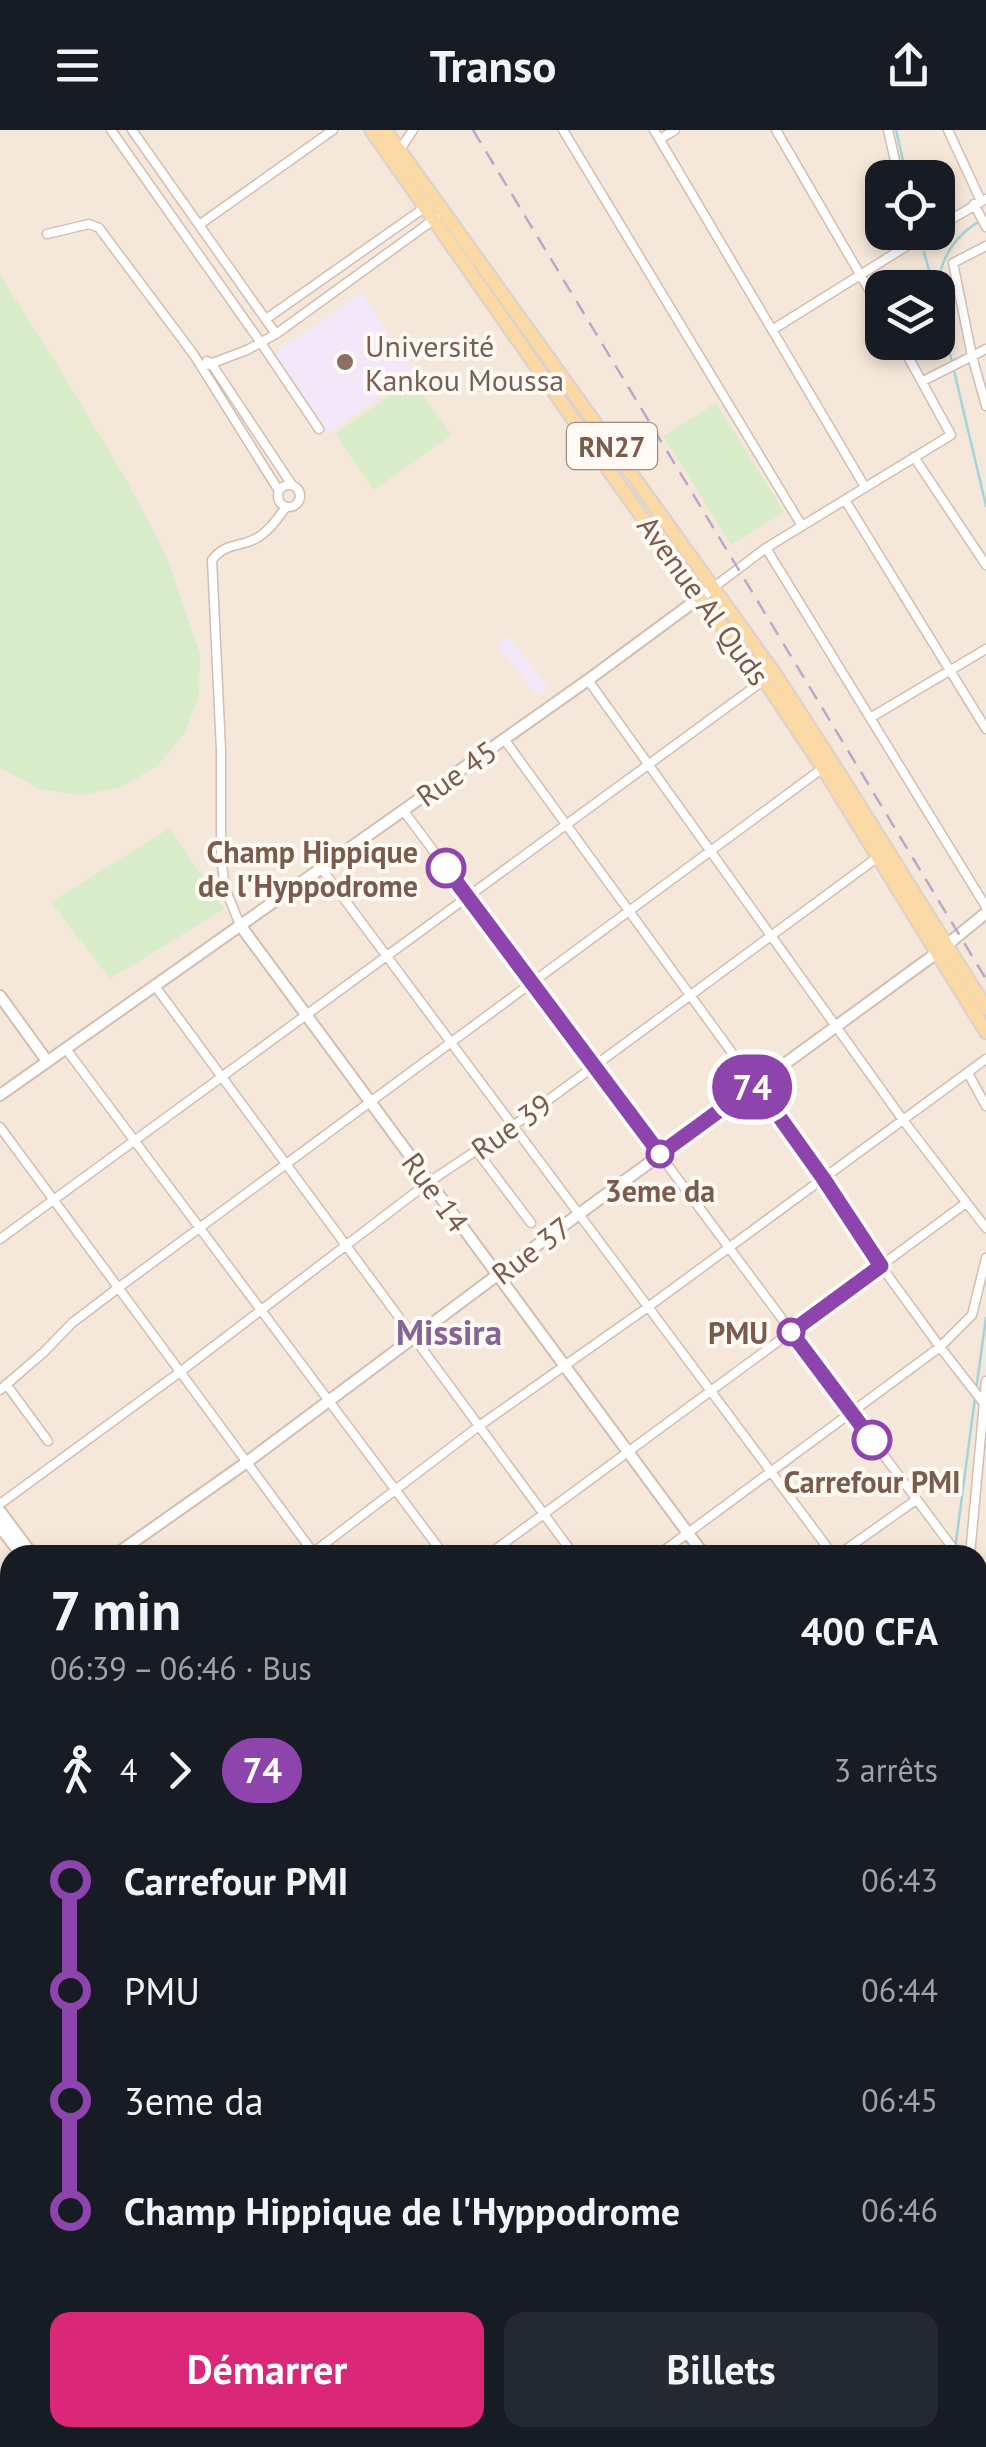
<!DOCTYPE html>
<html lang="fr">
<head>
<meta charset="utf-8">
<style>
  :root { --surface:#171b24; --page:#242831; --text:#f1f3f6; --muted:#9ea1a6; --accent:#db2777 }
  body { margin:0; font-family:"PT Sans",sans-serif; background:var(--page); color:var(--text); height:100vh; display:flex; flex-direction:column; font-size:38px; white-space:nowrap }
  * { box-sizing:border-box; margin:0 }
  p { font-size:32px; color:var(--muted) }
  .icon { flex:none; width:55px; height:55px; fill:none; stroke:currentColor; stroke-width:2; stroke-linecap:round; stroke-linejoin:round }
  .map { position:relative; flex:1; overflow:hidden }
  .panel { position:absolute; left:0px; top:1415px; width:988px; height:902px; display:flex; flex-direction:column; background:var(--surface); border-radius:30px 30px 0 0; box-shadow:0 5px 15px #0003 }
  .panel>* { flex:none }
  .badge { padding:0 20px; border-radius:32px; font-size:35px; line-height:65px }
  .buttons { position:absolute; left:865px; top:30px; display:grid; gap:20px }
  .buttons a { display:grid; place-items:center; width:90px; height:90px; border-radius:20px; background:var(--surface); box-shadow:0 5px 15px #0003; font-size:50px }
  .map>.badge { position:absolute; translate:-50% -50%; box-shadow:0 0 0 5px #fff }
  .legs { display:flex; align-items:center; gap:15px; height:110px; padding:0 50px; font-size:32px }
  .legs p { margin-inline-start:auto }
  .summary { display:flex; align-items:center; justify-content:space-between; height:170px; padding:0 50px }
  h1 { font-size:55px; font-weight:800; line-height:75px }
  .cta { display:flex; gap:20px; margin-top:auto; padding:20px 50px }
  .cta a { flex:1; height:115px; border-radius:20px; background:var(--accent); color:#fff; font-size:40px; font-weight:800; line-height:115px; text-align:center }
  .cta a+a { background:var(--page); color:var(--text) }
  ul { padding:0 50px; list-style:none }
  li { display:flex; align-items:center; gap:35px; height:110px; font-size:38px }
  li i { display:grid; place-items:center; width:15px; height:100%; margin:0 12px; background:currentColor }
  li i::after { content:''; width:25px; height:25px; margin:-12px; border:8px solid; border-radius:50%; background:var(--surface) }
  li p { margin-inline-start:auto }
  li:first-child i { background:linear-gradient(#0000 50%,currentColor 0) }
  li:last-child i { background:linear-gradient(currentColor 50%,#0000 0) }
  header { display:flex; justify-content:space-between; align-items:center; height:130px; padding:0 50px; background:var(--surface); font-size:45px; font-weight:800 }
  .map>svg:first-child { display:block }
</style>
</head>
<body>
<header><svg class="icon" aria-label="menu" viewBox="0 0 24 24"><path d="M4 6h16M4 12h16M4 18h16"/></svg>Transo<svg class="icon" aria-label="share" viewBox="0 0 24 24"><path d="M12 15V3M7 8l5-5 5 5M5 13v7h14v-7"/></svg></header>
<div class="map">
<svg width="986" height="2317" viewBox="0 0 986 2317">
  <rect width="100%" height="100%" fill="#fdf6ec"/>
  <path fill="#f5e8da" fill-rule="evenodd" d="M 0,0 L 986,0 L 986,2317 L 501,2317 L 497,2308 L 978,2308 L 978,1425 L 10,1425 L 10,2260 L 0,2265 ZM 882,48 L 938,48 L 938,102 L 882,102 ZM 882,158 L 938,158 L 938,212 L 882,212 Z"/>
  <path fill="#fde8e0" d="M 10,1624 L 10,2013 L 0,2016 L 0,1632 Z"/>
  <path fill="#f3e8fa" d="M 361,163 L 415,242 L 329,302 L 275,223 Z
    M 508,506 L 548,557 L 538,566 L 497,515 Z"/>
  <path fill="#d8ecc9" d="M 0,145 L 50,223 L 123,344 L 165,422 L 200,524 L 199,565 L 185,603 L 158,635 L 122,657 L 81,665 L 39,659 L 0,638 Z
    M 412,250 L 451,305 L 374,360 L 335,304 Z
    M 716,273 L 784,382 L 731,415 L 663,306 Z
    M 170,698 L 224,779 L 110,849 L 51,772 Z
    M 10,2260 L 10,2308 L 497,2308 L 501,2317 L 7,2317 L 0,2304 L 0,2265 Z"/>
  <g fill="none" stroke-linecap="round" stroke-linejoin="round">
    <path stroke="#a5d3da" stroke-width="2.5" d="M 896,0 L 907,48
      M 924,122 L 934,158
      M 937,158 C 941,126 957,102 986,88
      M 938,173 L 986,376
      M 976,1260 L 986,1188
      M 955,1419 L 975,1268
      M 840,2317 L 841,2308"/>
    <defs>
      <path id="minor" d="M 111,0 L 261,213 L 319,299
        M 132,0 L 276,204
        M 563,0 L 802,396
        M 654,0 L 865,357
        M 776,0 L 882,182
        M 888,0 L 899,48
        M 948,0 L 981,71
        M 660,9 L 675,0
        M 399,21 L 413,0
        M 974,74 L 986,97
        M 199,95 L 333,0
        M 938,97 L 986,69
        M 47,104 L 89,94 L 99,98 L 194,225 L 279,361
        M 986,116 L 953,133 L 972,226 L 986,276
        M 266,189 L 427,76
        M 772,200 L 929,102
        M 207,231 L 211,233 L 292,355
        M 202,237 L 247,220 L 276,204 L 436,88
        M 923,251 L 986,219
        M 914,327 L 986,435
        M278 366a11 11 0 1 1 22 0a11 11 0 1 1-22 0Z
        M 845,370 L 986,599
        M 766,418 L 986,777
        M 714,457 L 766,418 L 951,305 L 900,212
        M 588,550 L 903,990 L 986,1098
        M 870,588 L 986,519
        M 504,609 L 823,1048 L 881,1136 L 940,1217 L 986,1276
        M 403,680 L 958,1425
        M 321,738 L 833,1425
        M 240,795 L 225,758 L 221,726 L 221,620 L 212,430 C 226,412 239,418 257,408 C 269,401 278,388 286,377
        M 155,856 L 574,1425
        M 66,919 L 444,1425
        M 968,943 L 986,976
        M 0,997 L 315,1425
        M 476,1020 L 531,1093
        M 0,1109 L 764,550
        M 6,1254 L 48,1311
        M 0,1260 L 44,1222 L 72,1193 L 118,1158 L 823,638
        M 0,1374 L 180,1242 L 429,1052 L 513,996 L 878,727
        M 310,1425 L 479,1296 L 648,1177 L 986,929
        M 488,1425 L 966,1073
        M 658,1425 L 940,1217 L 972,1185 L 986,1128
        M 838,1425 L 916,1370
        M 970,1425 L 986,1251
        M 978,1452 L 986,1463
        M 0,1508 L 10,1501
        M 978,1583 L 986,1577
        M 978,1620 L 986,1631
        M 978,1730 L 986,1724
        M 978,1857 L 986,1851
        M 978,1972 L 986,1983
        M 0,2027 L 10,2023
        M 978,2114 L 986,2107
        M 978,2144 L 986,2156
        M 978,2246 L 986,2240
        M 0,2250 L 10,2245
        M 420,2308 L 425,2317
        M 966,2308 L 973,2317
        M 527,2317 L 540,2308
        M 895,2317 L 899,2308"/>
      <path id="tertiary" d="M 240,795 L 704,1425
        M 0,866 L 47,931
        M 0,965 L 588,550 L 714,457
        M 115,1425 L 247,1332 L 579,1084 L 938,822 L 986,783
        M 978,1794 L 986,1805"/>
      <path id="secondary" d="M 0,1382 L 32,1425
        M 0,1396 L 22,1425
        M 510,2308 L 514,2317"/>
      <path id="primary" d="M 371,0 L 612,345 L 700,468 L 764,550 L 823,638 L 986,902
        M 385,0 L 775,544 L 834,635 L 986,878"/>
    </defs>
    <use href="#minor" stroke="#d1beb0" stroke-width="11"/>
    <use href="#tertiary" stroke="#d1beb0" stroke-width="14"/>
    <use href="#secondary" stroke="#d6c0b0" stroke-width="15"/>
    <use href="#primary" stroke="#dad1cd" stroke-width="16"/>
    <use href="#minor" stroke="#fff" stroke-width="8"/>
    <use href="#tertiary" stroke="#fff" stroke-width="10"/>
    <use href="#secondary" stroke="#fff" stroke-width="11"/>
    <use href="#primary" stroke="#fbd9a5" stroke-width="12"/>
    <path stroke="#b9a8c9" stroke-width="2.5" stroke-dasharray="15 10" stroke-linecap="butt" d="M 473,0 L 986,849"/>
  </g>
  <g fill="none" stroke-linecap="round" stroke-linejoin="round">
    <defs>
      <path id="line-1" d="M 446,738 L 660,1024 L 756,954 L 823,1048 L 881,1136 L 791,1202 L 872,1310"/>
    </defs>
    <use href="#line-1" stroke="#fff" stroke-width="22"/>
    <use href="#line-1" stroke="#8e44ad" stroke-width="15"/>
  </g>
  <circle fill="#8d6e63" stroke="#fffaf3" stroke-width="4" cx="345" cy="232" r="10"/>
  <g fill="#fff" stroke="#8e44ad" stroke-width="5">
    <circle cx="446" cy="738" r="18"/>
    <circle cx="660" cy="1024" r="12"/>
    <circle cx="791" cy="1202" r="12"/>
    <circle cx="872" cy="1310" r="18"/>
  </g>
  <g text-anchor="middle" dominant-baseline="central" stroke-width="8" stroke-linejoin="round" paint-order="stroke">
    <rect fill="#fffaf3" stroke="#a28b7f" stroke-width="2.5" x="567" y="293" width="90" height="46" rx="8"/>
    <g font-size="28" font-weight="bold" fill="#7a5c4d">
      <text x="612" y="316">RN27</text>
    </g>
    <g font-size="30" fill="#785e54" stroke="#fffaf3" text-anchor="start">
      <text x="365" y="215">Université<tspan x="365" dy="34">Kankou Moussa</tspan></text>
    </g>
    <g font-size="30" fill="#7a5c4d" stroke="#fffaf3">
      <text transform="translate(704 470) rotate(54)">Avenue Al Quds</text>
      <text transform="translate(456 643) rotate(-35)">Rue 45</text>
      <text transform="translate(511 996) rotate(-35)">Rue 39</text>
      <text transform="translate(436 1062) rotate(54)">Rue 14</text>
      <text transform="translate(531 1120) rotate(-37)">Rue 37</text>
    </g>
    <g font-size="30" font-weight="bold" fill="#7a5c4d" stroke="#fffaf3" text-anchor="end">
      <text x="418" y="721">Champ Hippique<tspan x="418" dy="34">de l'Hyppodrome</tspan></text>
      <text x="660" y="1060" text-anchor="middle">3eme da</text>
      <text x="768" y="1202">PMU</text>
      <text x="872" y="1351" text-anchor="middle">Carrefour PMI</text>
    </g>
    <g font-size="35" font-weight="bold" fill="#846695" stroke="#fffaf3">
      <text x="449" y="1202">Missira</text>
    </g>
  </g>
</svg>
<div class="buttons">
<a><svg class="icon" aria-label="locate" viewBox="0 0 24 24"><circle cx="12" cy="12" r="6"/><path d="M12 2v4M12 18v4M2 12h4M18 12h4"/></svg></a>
<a><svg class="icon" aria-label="layers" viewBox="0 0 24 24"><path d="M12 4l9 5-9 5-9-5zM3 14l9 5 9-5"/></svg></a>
</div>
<b class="badge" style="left:752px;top:957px;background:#8e44ad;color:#fff">74</b>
<section class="panel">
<div class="summary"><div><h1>7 min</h1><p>06:39 – 06:46 · Bus</p></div><b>400 CFA</b></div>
<div class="legs"><svg class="icon" aria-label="walk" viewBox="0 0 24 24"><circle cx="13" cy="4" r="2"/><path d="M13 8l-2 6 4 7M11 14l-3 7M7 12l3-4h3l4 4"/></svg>4<svg class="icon" aria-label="forward" viewBox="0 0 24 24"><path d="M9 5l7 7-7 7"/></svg><b class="badge" style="background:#8e44ad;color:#fff">74</b><p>3 arrêts</p></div>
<ul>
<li><i style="color:#8e44ad"></i><b>Carrefour PMI</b><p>06:43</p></li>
<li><i style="color:#8e44ad"></i><span>PMU</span><p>06:44</p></li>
<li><i style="color:#8e44ad"></i><span>3eme da</span><p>06:45</p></li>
<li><i style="color:#8e44ad"></i><b>Champ Hippique de l'Hyppodrome</b><p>06:46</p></li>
</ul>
<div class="cta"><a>Démarrer</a><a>Billets</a></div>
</section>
</div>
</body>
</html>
